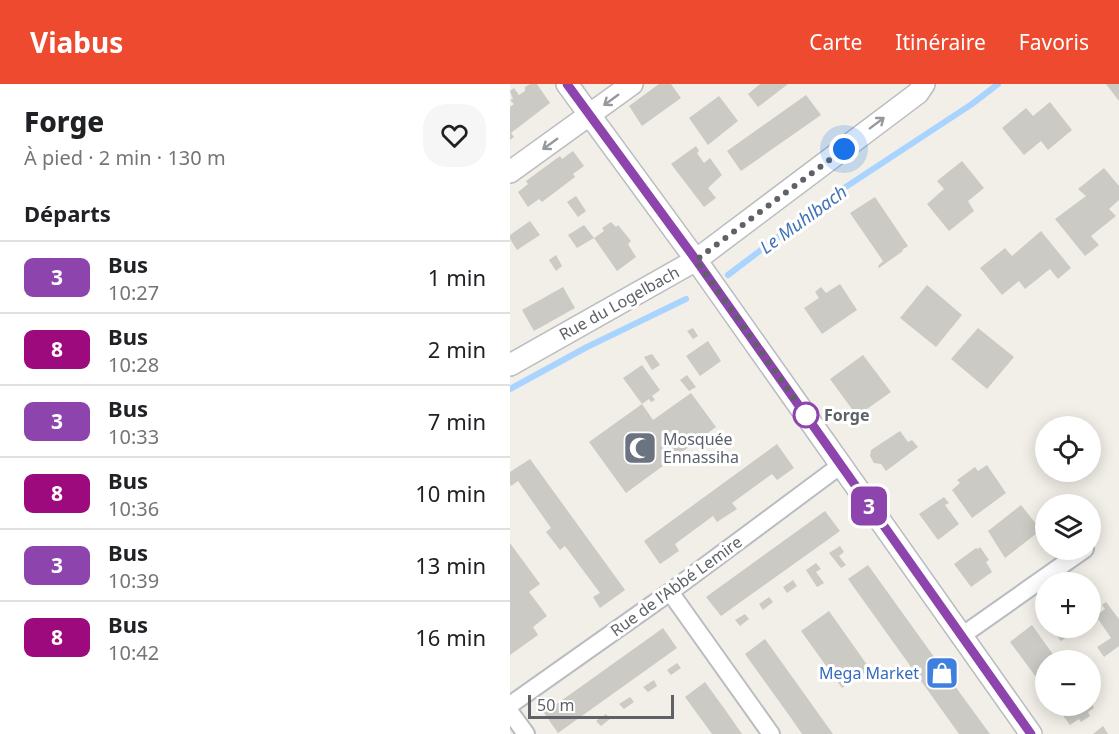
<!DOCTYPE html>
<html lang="fr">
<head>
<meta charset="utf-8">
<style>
  :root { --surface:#fff; --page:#f6f6f6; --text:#202124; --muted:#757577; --line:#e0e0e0; --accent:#ed4a30 }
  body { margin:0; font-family:"Noto Sans",sans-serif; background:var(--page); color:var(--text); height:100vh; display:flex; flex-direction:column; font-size:22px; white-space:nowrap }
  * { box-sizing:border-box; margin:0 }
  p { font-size:20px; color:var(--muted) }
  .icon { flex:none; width:33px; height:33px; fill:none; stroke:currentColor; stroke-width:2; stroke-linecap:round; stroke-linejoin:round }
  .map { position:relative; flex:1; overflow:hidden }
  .side { display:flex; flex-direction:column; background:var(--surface); width:510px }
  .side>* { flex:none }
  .badge { padding:0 12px; border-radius:9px; font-size:21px; line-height:39px }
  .tools { position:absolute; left:525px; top:332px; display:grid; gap:12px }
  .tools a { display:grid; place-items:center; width:66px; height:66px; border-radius:50%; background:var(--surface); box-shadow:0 3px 15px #0003; font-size:30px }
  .scale { position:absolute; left:18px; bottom:15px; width:146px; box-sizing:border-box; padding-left:6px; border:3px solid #5e6267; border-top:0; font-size:16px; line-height:21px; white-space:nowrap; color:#5e6267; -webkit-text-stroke:4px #fff; paint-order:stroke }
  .you { position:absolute; width:30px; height:30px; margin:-15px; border:4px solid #fff; border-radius:50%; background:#1a73e8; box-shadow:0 0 0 9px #1a73e833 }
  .map>.badge { position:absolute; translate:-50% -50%; box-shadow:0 0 0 3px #fff }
  h2 { padding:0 24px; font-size:22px; line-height:54px }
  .round { display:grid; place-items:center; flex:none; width:63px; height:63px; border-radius:24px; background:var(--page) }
  .headline { display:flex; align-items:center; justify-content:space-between; height:102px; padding:0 24px }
  h1 { font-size:28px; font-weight:800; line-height:45px }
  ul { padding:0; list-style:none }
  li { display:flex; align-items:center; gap:18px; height:72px; padding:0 24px; border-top:2px solid var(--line) }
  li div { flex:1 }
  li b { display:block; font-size:22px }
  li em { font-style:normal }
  li .badge { min-width:66px; font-weight:700; text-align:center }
  header { display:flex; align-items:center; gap:36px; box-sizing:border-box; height:84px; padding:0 30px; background:var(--accent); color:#fff }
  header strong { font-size:28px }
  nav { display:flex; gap:33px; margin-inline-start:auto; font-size:21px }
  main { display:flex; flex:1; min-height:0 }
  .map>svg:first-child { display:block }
</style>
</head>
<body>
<header>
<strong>Viabus</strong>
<nav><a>Carte</a><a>Itinéraire</a><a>Favoris</a></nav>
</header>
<main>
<section class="side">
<div class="headline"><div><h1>Forge</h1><p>À pied · 2 min · 130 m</p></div><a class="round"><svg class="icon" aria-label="heart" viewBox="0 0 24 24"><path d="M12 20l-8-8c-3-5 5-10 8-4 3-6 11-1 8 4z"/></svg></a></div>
<h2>Départs</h2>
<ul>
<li><span class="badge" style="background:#8e44ad;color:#fff">3</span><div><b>Bus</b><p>10:27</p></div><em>1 min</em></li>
<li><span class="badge" style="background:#9c0a7d;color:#fff">8</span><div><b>Bus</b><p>10:28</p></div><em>2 min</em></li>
<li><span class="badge" style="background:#8e44ad;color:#fff">3</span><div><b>Bus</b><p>10:33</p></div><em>7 min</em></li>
<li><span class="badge" style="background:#9c0a7d;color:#fff">8</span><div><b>Bus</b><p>10:36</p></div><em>10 min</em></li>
<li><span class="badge" style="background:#8e44ad;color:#fff">3</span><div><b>Bus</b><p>10:39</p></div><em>13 min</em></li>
<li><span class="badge" style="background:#9c0a7d;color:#fff">8</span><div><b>Bus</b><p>10:42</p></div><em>16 min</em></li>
</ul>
</section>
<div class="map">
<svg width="609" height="650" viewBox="0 0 609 650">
  <rect width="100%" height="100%" fill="#f1efe7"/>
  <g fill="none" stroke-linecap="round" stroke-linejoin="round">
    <path stroke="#a8d4ff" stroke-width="6" d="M 218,191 L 322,112 L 462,20 L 488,0
      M 0,305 L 77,263 L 176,215"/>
  </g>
  <path fill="#cccac4" d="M 20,0 L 27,0 L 40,19 L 1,49 L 4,53 L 0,56 L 0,23 L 4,20 L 0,16 L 3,15 L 0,7 L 4,4 L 9,11 L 15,7 L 15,3 Z
    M 149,0 L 161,0 L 171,14 L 132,42 L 119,22 Z
    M 250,0 L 278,0 L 248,23 L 238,10 Z
    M 596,0 L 609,0 L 609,17 Z
    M 296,11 L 311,31 L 231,87 L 217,67 Z
    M 209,12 L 228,37 L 198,61 L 179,34 Z
    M 540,18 L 562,46 L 538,66 L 531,57 L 514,71 L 492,44 L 516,24 L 523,32 Z
    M 186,62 L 189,67 L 187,69 L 194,79 L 200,74 L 212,91 L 198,104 L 206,114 L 194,123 L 161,80 Z
    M 63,67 L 74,82 L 63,90 L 65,93 L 32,118 L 29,115 L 18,123 L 8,108 L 18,100 L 16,97 L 50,72 L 52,75 Z
    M 452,77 L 474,104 L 458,117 L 464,127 L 439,147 L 417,120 L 434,105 L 427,97 Z
    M 594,84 L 609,102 L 609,116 L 599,125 L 606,132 L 581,152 L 589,161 L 575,172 L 545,135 L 576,112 L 568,105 Z
    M 66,112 L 76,127 L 68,133 L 57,118 Z
    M 365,113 L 398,162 L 392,166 L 393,167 L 369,184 L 368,182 L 373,177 L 340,129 Z
    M 20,137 L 30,151 L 7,166 L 0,155 L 0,151 Z
    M 101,138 L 106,143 L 108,141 L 121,157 L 118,160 L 126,173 L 107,187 L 84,154 L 94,147 L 92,144 Z
    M 74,141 L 84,154 L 67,164 L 58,151 Z
    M 531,147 L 561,184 L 548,195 L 540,185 L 515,205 L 509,197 L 492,211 L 470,184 L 495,164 L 502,172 Z
    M 46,171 L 52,182 L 46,187 L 39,176 Z
    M 330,200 L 347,226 L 312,250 L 294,224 L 309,214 L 305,208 L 311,203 L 316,209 Z
    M 417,201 L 452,231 L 426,263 L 390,234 Z
    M 53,203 L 65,224 L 24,247 L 12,226 Z
    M 183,244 L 188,252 L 183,255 L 177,247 Z
    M 468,244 L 504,273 L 477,305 L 441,275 Z
    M 198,257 L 211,277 L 190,292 L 176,272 Z
    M 142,270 L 150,281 L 142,286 L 134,273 Z
    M 353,271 L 381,308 L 347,332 L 320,295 Z
    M 132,281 L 150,306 L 142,312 L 145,316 L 141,318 L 139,315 L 132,320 L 113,294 Z
    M 177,291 L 186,303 L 179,307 L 170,296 Z
    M 181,309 L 206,343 L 116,409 L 79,358 L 132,320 L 143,336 Z
    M 390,347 L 398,358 L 402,356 L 408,363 L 376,387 L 371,380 L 364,379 L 360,372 L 361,366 Z
    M 267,360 L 284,384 L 267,396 L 262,390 L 222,419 L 227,425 L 207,438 L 203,432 L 165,460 L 169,467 L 150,480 L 134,457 Z
    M 20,375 L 115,506 L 90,524 L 83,513 L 90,509 L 55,462 L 50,466 L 36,448 L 41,444 L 8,397 L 1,402 L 0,400 L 0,388 Z
    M 477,381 L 496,409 L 462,434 L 442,406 L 450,399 L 447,396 L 465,383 L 468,387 Z
    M 434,413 L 439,419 L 435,421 L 449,440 L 428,456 L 409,430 Z
    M 511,421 L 531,446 L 495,474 L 478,447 Z
    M 315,427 L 330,447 L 211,532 L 196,513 Z
    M 0,459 L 30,500 L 19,508 L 37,532 L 23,543 L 28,551 L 0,571 Z
    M 330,462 L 334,468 L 329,472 L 336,481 L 331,484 L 319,469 Z
    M 470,463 L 479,476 L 476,478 L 482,488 L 461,503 L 444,480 L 466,464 L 468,465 Z
    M 306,479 L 311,485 L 306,488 L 314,499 L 307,503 L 296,486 Z
    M 358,481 L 450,609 L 480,650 L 449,650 L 338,495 Z
    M 283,496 L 287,502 L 277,509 L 273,503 Z
    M 259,513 L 263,518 L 253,526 L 249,520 Z
    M 596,518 L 609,535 L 609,562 L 594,573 L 587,563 L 601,554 L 586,532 L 595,525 L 592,521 Z
    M 319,527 L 360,585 L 332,604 L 291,547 Z
    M 235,530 L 239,535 L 230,542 L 225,536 Z
    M 522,541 L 547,576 L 536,576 L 534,604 L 500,558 Z
    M 153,544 L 167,564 L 48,649 L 34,629 Z
    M 558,544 L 562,549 L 551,557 L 547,552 Z
    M 255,555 L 323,650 L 292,650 L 281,634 L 235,570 Z
    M 167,579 L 171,584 L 161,591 L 157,586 Z
    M 144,596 L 147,602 L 138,608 L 133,603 Z
    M 195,598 L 216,627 L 232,650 L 202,650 L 175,613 Z
    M 580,611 L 585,618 L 582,620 L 584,624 L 578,628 L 580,632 L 571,638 L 569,635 L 560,641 L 552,630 L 549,630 L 544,625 L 546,621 L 580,621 Z
    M 120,613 L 124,618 L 114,625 L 109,620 Z
    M 96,630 L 100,635 L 91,642 L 86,637 Z
    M 593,642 L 598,650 L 583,650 Z"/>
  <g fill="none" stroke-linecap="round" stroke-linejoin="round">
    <defs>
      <path id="minor" d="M 160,508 L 261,650
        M 450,553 L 575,465
        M 0,621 L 160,508 L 331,381
        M 0,628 L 16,650"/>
      <path id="tertiary" d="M 57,0 L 186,176 L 521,650
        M 0,88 L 122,0
        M 0,281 L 186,176 L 408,9 L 414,0"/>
    </defs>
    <use href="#minor" stroke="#b9bcc0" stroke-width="20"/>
    <use href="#tertiary" stroke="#b9bcc0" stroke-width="24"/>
    <use href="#minor" stroke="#fff" stroke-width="16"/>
    <use href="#tertiary" stroke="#fff" stroke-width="21"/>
  </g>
  <defs><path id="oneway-shaft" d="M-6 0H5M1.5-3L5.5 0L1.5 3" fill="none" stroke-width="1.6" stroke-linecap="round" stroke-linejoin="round" transform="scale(1.5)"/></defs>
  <g stroke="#96999c">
    <use href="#oneway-shaft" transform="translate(101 16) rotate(144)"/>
    <use href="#oneway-shaft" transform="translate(367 39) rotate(-37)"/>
    <use href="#oneway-shaft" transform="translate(40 60) rotate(144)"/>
  </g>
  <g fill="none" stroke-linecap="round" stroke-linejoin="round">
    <defs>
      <path id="line" d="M 57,0 L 186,176 L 521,650"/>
    </defs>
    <use href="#line" stroke="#fff" stroke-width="14"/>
    <use href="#line" stroke="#8e44ad" stroke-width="9"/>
    <path stroke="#5e6267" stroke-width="6" stroke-dasharray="0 10.8" d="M 296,331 L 186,176 L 334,65"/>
  </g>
  <defs>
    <symbol id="mosque-square" viewBox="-11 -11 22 22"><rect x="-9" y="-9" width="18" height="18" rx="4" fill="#6b7280" stroke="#fff"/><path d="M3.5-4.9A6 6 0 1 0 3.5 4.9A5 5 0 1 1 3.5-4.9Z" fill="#fff"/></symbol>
    <symbol id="shop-square" viewBox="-11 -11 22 22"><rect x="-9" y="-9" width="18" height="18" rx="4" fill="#3f7fe0" stroke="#fff"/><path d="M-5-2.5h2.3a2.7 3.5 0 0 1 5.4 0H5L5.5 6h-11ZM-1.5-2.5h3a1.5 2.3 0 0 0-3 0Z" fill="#fff"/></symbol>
  </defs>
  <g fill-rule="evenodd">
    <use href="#mosque-square" x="111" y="345" width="38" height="38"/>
    <use href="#shop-square" x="413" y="570" width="38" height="38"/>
  </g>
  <circle fill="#fff" stroke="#8e44ad" stroke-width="3" cx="296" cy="331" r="12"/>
  <g text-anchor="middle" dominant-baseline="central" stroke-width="6" stroke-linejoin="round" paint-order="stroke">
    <g font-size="16" fill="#5e6267" stroke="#fff">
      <text transform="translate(109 219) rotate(-29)">Rue du Logelbach</text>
      <text transform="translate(166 502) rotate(-36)">Rue de l'Abbé Lemire</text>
    </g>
    <g font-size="16" font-weight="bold" fill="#5e6267" stroke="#fff" text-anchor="start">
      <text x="314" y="331">Forge</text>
    </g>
    <g font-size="16" fill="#5b616d" stroke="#fff" text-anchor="start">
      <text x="153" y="355">Mosquée<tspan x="153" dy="18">Ennassiha</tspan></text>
    </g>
    <g font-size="16" fill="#366cbe" stroke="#fff" text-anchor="end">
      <text x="409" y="589">Mega Market</text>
    </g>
    <g font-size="18" font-style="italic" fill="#4273b5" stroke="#fff">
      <text transform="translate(293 135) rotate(-36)">Le Muhlbach</text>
    </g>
  </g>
</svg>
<div class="tools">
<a><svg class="icon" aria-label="locate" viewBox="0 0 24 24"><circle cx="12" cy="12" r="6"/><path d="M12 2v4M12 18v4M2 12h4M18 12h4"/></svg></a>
<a><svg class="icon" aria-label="layers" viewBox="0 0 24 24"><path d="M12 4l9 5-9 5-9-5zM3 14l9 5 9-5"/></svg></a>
<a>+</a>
<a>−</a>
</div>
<div class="scale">50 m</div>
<div class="you" style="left:334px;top:65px"></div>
<b class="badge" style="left:359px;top:422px;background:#8e44ad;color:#fff">3</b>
</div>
</main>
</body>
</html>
